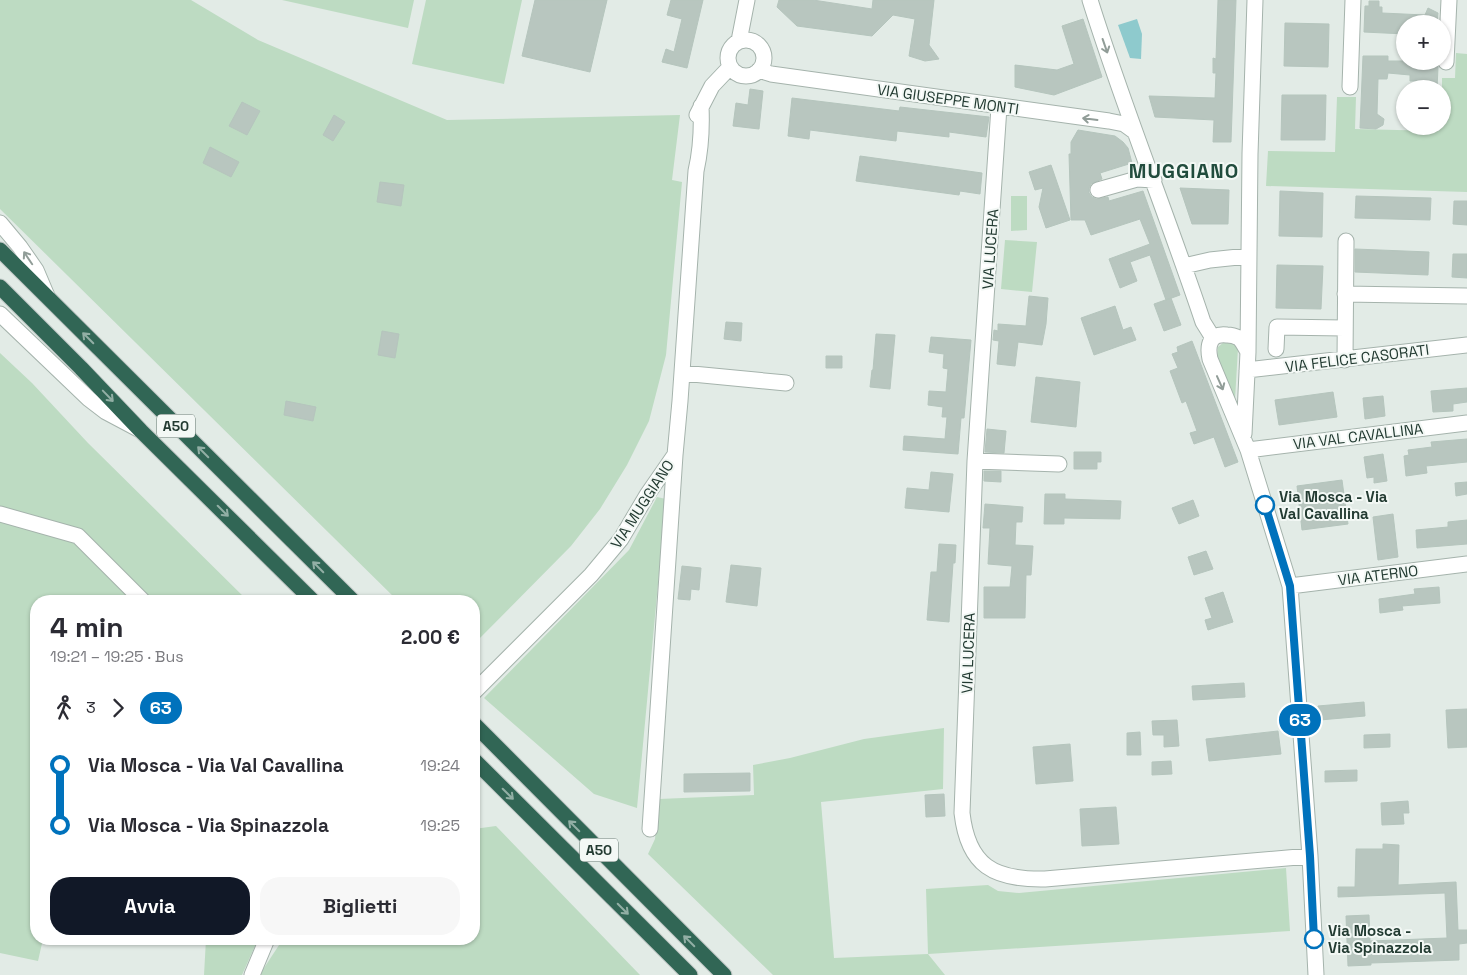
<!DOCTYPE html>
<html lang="it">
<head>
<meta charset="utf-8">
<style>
  :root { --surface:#fff; --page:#f7f7f7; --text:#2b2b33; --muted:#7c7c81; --accent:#111827 }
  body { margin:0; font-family:"Space Grotesk",sans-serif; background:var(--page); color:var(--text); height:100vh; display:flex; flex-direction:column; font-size:19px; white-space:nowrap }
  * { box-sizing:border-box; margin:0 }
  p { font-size:16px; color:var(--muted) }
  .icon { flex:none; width:28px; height:28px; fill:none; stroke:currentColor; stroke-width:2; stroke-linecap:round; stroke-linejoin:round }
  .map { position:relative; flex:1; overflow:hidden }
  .sheet { position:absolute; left:30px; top:595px; width:450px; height:350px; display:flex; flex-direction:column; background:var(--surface); border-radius:20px; box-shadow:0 1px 4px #0004 }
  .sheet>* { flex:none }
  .badge { padding:0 10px; border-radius:16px; font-size:18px; line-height:32px }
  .tools { position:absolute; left:1396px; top:15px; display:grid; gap:10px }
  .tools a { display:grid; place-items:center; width:55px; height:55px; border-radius:50%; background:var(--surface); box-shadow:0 1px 4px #0004; font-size:25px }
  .map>.badge { position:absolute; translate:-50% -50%; box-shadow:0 0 0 2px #fff }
  .legs { display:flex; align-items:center; gap:8px; height:55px; padding:0 20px; font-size:16px }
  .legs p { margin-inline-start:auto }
  .overview { display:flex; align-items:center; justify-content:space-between; height:85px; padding:0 20px }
  h1 { font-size:28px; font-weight:600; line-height:38px }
  .cta { display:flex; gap:10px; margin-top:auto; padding:10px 20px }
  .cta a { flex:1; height:58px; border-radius:20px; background:var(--accent); color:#fff; font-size:20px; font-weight:600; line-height:58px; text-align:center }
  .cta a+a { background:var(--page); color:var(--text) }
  ul { padding:0 20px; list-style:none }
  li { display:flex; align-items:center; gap:18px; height:60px; font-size:19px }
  li i { display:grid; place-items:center; width:8px; height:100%; margin:0 6px; background:currentColor }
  li i::after { content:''; width:12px; height:12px; margin:-6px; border:4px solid; border-radius:50%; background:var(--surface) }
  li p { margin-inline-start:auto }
  li:first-child i { background:linear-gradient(#0000 50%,currentColor 0) }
  li:last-child i { background:linear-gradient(currentColor 50%,#0000 0) }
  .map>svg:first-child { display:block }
</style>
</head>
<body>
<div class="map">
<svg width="1467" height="975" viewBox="0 0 1467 975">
  <rect width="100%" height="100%" fill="#e2ebe6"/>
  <path fill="#bddbc2" d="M 0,0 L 191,0 L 258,40 L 447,120 L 680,115 L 672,180 L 682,182 L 666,355 L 649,421 L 627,465 L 600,509 L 571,546 L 474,644 L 474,601 L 398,601 L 0,209 Z
    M 282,0 L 414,0 L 408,28 Z
    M 426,0 L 522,0 L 504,84 L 412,64 Z
    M 1456,53 L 1467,54 L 1467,192 L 1266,186 L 1268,151 L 1335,152 L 1337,97 L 1356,97 L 1355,129 L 1439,131 L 1440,126 L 1442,126 L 1442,78 L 1455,78 Z
    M 1011,196 L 1027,196 L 1027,230 L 1011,231 Z
    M 1005,240 L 1037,242 L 1032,292 L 1001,289 Z
    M 1224,342 L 1235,343 L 1238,348 L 1235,400 L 1233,399 L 1217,355 L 1218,347 Z
    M 0,353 L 32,383 L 88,443 L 248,601 L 36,601 L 36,939 L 43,939 L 38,961 L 0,953 Z
    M 657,497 L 666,499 L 637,808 L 594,794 L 484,698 L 629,550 Z
    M 944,728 L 943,789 L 821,802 L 834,958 L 928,954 L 926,889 L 988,885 L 998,891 L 1019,893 L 1286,868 L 1290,931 L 928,954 L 945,975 L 773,975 L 648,854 L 655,839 L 659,799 L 754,795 L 753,765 L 790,758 L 864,739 Z
    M 496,826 L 640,975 L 261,975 L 262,971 L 283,939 L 474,939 L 474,829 Z
    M 206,939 L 258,939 L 242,975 L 204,975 Z"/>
  <path fill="#8ecacd" d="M 1137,19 L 1142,34 L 1141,59 L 1130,58 L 1118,25 Z"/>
  <path fill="#b8c6bf" stroke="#b5c5bd" d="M 535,0 L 607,0 L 590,72 L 522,56 Z
    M 671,0 L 703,0 L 687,68 L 662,62 L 666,49 L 674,52 L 682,19 L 667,15 Z
    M 779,0 L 813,0 L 872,9 L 873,0 L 934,0 L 929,45 L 939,59 L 925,61 L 909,56 L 915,19 L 893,15 L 872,36 L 797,26 L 777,7 Z
    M 1218,0 L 1236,0 L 1231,142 L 1213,142 L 1214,120 L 1155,117 L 1149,96 L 1215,98 L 1216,73 L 1213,73 L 1213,58 L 1216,59 Z
    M 1369,1 L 1379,1 L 1379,7 L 1382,7 L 1382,13 L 1425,15 L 1428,8 L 1438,13 L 1437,24 L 1405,24 L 1405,34 L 1364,32 L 1365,6 L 1369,6 Z
    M 1083,19 L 1102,77 L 1054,95 L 1015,87 L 1015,65 L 1057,70 L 1074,64 L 1062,26 Z
    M 1285,23 L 1329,24 L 1328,67 L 1284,66 Z
    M 1363,56 L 1388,56 L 1388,61 L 1437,61 L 1438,67 L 1437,89 L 1419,89 L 1419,81 L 1410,81 L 1410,75 L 1388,73 L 1387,79 L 1378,79 L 1377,114 L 1384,119 L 1383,125 L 1376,129 L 1360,128 Z
    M 750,89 L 763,91 L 759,129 L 733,126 L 736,103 L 748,105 Z
    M 1282,95 L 1326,95 L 1325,140 L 1281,140 Z
    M 792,98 L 899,111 L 900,107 L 989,117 L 986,137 L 949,132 L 949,137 L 897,131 L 896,141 L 810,130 L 809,139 L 788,136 Z
    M 242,102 L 260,111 L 247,135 L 229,126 Z
    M 334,115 L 345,122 L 333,141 L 323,135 Z
    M 1078,130 L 1115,136 L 1123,142 L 1128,148 L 1132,163 L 1100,173 L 1102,179 L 1091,184 L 1089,188 L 1089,193 L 1092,197 L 1096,199 L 1108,197 L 1109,201 L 1143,191 L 1180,295 L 1166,300 L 1150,255 L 1130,262 L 1137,281 L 1120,288 L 1109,259 L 1150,244 L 1140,219 L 1091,235 L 1085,220 L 1071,220 L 1069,154 L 1071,154 L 1071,142 Z
    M 210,147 L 239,162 L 231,177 L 203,163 Z
    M 860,156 L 982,173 L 980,194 L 960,191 L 959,195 L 856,181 Z
    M 1051,165 L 1070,220 L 1046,228 L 1039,207 L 1043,188 L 1035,190 L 1029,172 Z
    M 380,182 L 404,185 L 401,206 L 377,202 Z
    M 1180,188 L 1229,190 L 1228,224 L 1192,224 Z
    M 1280,191 L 1323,193 L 1322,237 L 1279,236 Z
    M 1356,196 L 1431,198 L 1430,220 L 1355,218 Z
    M 1454,201 L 1467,201 L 1467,225 L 1453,224 Z
    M 1355,249 L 1429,252 L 1428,275 L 1355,272 Z
    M 1453,254 L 1467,254 L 1467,278 L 1452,277 Z
    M 1277,265 L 1323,266 L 1321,309 L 1276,308 Z
    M 1029,296 L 1048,298 L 1046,324 L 1042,345 L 1018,342 L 1015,366 L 997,364 L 999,341 L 993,340 L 994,330 L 998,331 L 998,324 L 1026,326 Z
    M 1171,298 L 1181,325 L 1164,331 L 1154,304 Z
    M 1115,306 L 1123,330 L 1131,327 L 1136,340 L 1094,355 L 1081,318 Z
    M 726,322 L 742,323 L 741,341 L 724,339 Z
    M 382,331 L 399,334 L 395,358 L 378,355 Z
    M 876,334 L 895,335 L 890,389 L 870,387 L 872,370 L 873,370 Z
    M 931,337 L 971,340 L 964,418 L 961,418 L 958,454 L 903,450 L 904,436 L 945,439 L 947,417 L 942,417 L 943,407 L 928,405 L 929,391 L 946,392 L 948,369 L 943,368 L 944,354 L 929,352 Z
    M 1192,341 L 1238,462 L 1225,467 L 1214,437 L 1194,444 L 1190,433 L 1197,431 L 1186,401 L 1182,403 L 1170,371 L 1178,368 L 1172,354 L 1178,352 L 1177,347 Z
    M 826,356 L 842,356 L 842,368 L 826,368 Z
    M 1036,377 L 1080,382 L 1076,427 L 1031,422 Z
    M 1467,388 L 1467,402 L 1453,404 L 1453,411 L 1433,412 L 1431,391 Z
    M 1333,392 L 1337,417 L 1279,425 L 1275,400 Z
    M 1383,396 L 1385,416 L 1365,419 L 1363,398 Z
    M 286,401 L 316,407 L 313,421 L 284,415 Z
    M 987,429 L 1006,431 L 1004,453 L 985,452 Z
    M 1467,439 L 1467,462 L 1426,466 L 1427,473 L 1406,476 L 1404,456 L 1409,455 L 1408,450 L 1432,447 L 1431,442 Z
    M 1074,452 L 1101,452 L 1101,462 L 1097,462 L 1097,469 L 1074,469 Z
    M 1383,454 L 1387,481 L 1374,483 L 1374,477 L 1367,478 L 1364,457 Z
    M 984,471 L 1001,471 L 1001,482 L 984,481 Z
    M 931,472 L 953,474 L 949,512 L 905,508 L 907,488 L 929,490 Z
    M 1342,480 L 1348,524 L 1302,530 L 1297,486 Z
    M 1467,482 L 1467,494 L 1456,496 L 1455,483 Z
    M 1045,494 L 1065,494 L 1065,499 L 1121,501 L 1120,519 L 1064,518 L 1064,524 L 1044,524 Z
    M 1193,500 L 1199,516 L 1179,524 L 1172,508 Z
    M 985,504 L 1023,507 L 1022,522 L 1016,522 L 1015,545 L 1033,546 L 1031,575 L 1026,575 L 1025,618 L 984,618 L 984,587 L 1010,587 L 1012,566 L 988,564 L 990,528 L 983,528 Z
    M 1393,514 L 1398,557 L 1378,560 L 1373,517 Z
    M 1467,520 L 1467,544 L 1417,548 L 1416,530 L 1448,527 L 1448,522 Z
    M 939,544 L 956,545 L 955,563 L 953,563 L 949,622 L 927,620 L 931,572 L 937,572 Z
    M 1206,551 L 1213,569 L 1194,575 L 1188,557 Z
    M 731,565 L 761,568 L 757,606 L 726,602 Z
    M 682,566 L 701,568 L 699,590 L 691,589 L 690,600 L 678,599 Z
    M 1439,587 L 1440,603 L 1402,606 L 1403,610 L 1380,613 L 1379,599 L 1415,594 L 1414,589 Z
    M 1223,592 L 1233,622 L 1208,630 L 1205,620 L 1212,618 L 1205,598 Z
    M 1244,683 L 1245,697 L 1193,700 L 1192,686 Z
    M 1364,702 L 1365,716 L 1320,720 L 1318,706 Z
    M 1467,709 L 1467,747 L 1448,748 L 1446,710 Z
    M 1177,720 L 1179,746 L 1164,747 L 1164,735 L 1153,735 L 1152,721 Z
    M 1278,731 L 1281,754 L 1209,761 L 1206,739 Z
    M 1140,732 L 1141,755 L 1127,755 L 1127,733 Z
    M 1390,734 L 1390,747 L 1364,748 L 1364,735 Z
    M 1070,744 L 1073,781 L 1036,784 L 1033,747 Z
    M 1171,761 L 1172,774 L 1152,775 L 1152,762 Z
    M 1357,770 L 1357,781 L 1325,782 L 1325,771 Z
    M 750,773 L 750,791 L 684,792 L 684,774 Z
    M 944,794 L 945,816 L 926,817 L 925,795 Z
    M 1408,801 L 1409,813 L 1403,813 L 1404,824 L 1382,825 L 1381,803 Z
    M 1116,807 L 1119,844 L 1082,846 L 1080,809 Z
    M 1383,844 L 1399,845 L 1398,885 L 1456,882 L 1458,930 L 1467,930 L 1467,943 L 1459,944 L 1459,960 L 1371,963 L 1371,965 L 1348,966 L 1346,916 L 1369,915 L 1370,941 L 1447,938 L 1445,893 L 1338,897 L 1338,887 L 1355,887 L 1356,849 L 1383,849 Z"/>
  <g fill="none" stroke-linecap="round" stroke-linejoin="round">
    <defs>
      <path id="minor" d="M 1090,0 C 1124,109 1167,214 1203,322 L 1213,338
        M728 58a18 18 0 1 1 36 0a18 18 0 1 1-36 0Z
        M 739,41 L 747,0
        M 1446,62 L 1449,0
        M 759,70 L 771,74 L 1109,121 L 1124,124 L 1135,132
        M 1350,87 L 1353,0
        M 999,107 L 975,461 L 962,813 C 968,866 994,880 1045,879 L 1310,856
        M 697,115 L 712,86 L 730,67
        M 1098,190 L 1137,179 L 1154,180
        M 0,223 L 20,247 L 36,270 L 47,296
        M 1184,266 L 1210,260 L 1248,256
        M 1345,294 L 1467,296
        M 0,314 L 89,399 L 106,412 L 138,429
        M 1276,349 L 1277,327 L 1344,328
        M 1248,352 C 1245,347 1243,342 1239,338 C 1235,336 1231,335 1227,335 C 1210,333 1207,345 1210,359 L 1248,450 L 1290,586 L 1310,856 L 1316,975
        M 1345,360 L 1346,241
        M 1247,370 L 1467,345
        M 682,373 L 786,383
        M 1244,434 L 1248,352 L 1250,154 L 1255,0
        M 1248,450 L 1467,423
        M 975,461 L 1059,464
        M 0,514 L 78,536 L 143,601
        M 1290,586 L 1467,564
        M 474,692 L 591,575 L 621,539 L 647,495 L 674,456
        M 650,829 L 675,455 L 680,401 L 696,171 C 701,149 702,128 701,106
        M 252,975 L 267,939"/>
      <path id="highway" d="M 0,250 L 353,601
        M 0,287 L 81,368 L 141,431 L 313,601
        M 474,724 L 724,975
        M 474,760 L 690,975"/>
    </defs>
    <use href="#minor" stroke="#a5b3ac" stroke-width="17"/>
    <use href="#highway" stroke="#c1c8c6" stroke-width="17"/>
    <use href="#minor" stroke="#fff" stroke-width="15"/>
    <use href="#highway" stroke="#316655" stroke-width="15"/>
  </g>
  <defs><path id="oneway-shaft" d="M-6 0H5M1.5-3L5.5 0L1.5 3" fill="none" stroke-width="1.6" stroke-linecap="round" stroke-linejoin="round" transform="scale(1.25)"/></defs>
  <g stroke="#919d98">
    <use href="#oneway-shaft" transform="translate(1105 46) rotate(71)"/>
    <use href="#oneway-shaft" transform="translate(1090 119) rotate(-173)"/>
    <use href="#oneway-shaft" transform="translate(28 258) rotate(-124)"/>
    <use href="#oneway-shaft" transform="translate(1220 383) rotate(66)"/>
  </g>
  <g stroke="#92afa5">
    <use href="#oneway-shaft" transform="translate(88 338) rotate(-135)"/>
    <use href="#oneway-shaft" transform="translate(108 396) rotate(46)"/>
    <use href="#oneway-shaft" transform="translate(203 452) rotate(-135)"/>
    <use href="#oneway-shaft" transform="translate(223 511) rotate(45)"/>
    <use href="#oneway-shaft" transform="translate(318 567) rotate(-135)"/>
    <use href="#oneway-shaft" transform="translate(508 794) rotate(45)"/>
    <use href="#oneway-shaft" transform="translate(574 826) rotate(-135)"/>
    <use href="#oneway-shaft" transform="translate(623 909) rotate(45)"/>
    <use href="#oneway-shaft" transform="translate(689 941) rotate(-135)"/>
  </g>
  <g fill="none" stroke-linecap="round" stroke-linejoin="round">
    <defs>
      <path id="line-1" d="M 1265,505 L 1290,586 L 1310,856 L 1314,939"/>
    </defs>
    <use href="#line-1" stroke="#fff" stroke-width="11"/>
    <use href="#line-1" stroke="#0072bc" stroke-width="8"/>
  </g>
  <g fill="#fff" stroke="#0072bc" stroke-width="2.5">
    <circle cx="1265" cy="505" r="9"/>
    <circle cx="1314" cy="939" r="9"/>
  </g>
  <g text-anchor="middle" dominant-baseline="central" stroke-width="4" stroke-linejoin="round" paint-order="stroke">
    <g fill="#f3f8f5" stroke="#61746c" stroke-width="1">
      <rect x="157" y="414.5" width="38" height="23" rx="4"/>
      <rect x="580" y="838.5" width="38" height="23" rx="4"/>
    </g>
    <g font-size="14" font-weight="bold" fill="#233b32">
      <text x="176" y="426">A50</text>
      <text x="599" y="850">A50</text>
    </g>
    <g font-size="15" fill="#233b32" stroke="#f3f8f5">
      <text transform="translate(948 99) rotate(8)">VIA GIUSEPPE MONTI</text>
      <text transform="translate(990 249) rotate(-86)">VIA LUCERA</text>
      <text transform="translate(1357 358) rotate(-7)">VIA FELICE CASORATI</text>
      <text transform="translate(1358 436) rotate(-7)">VIA VAL CAVALLINA</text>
      <text transform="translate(642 504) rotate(-57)">VIA MUGGIANO</text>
      <text transform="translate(1378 575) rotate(-7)">VIA ATERNO</text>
      <text transform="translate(968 653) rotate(-88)">VIA LUCERA</text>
    </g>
    <g font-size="15" font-weight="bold" fill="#233b32" stroke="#f3f8f5" text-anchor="start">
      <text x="1279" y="496">Via Mosca - Via<tspan x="1279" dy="17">Val Cavallina</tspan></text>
      <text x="1328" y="930">Via Mosca -<tspan x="1328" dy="17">Via Spinazzola</tspan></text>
    </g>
    <g font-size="20" font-weight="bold" letter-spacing="1" fill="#214c3d" stroke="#f3f8f5">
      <text x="1184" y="171">MUGGIANO</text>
    </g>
  </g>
</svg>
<div class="tools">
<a>+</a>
<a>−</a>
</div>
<b class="badge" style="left:1300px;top:720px;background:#0072bc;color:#fff">63</b>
<section class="sheet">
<div class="overview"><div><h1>4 min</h1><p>19:21 – 19:25 · Bus</p></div><b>2.00 €</b></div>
<div class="legs"><svg class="icon" aria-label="walk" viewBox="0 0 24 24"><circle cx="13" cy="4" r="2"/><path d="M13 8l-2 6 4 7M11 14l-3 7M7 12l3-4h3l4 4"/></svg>3<svg class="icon" aria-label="forward" viewBox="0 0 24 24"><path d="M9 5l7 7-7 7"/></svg><b class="badge" style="background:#0072bc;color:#fff">63</b></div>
<ul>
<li><i style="color:#0072bc"></i><b>Via Mosca - Via Val Cavallina</b><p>19:24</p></li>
<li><i style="color:#0072bc"></i><b>Via Mosca - Via Spinazzola</b><p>19:25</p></li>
</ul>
<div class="cta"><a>Avvia</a><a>Biglietti</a></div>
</section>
</div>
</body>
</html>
